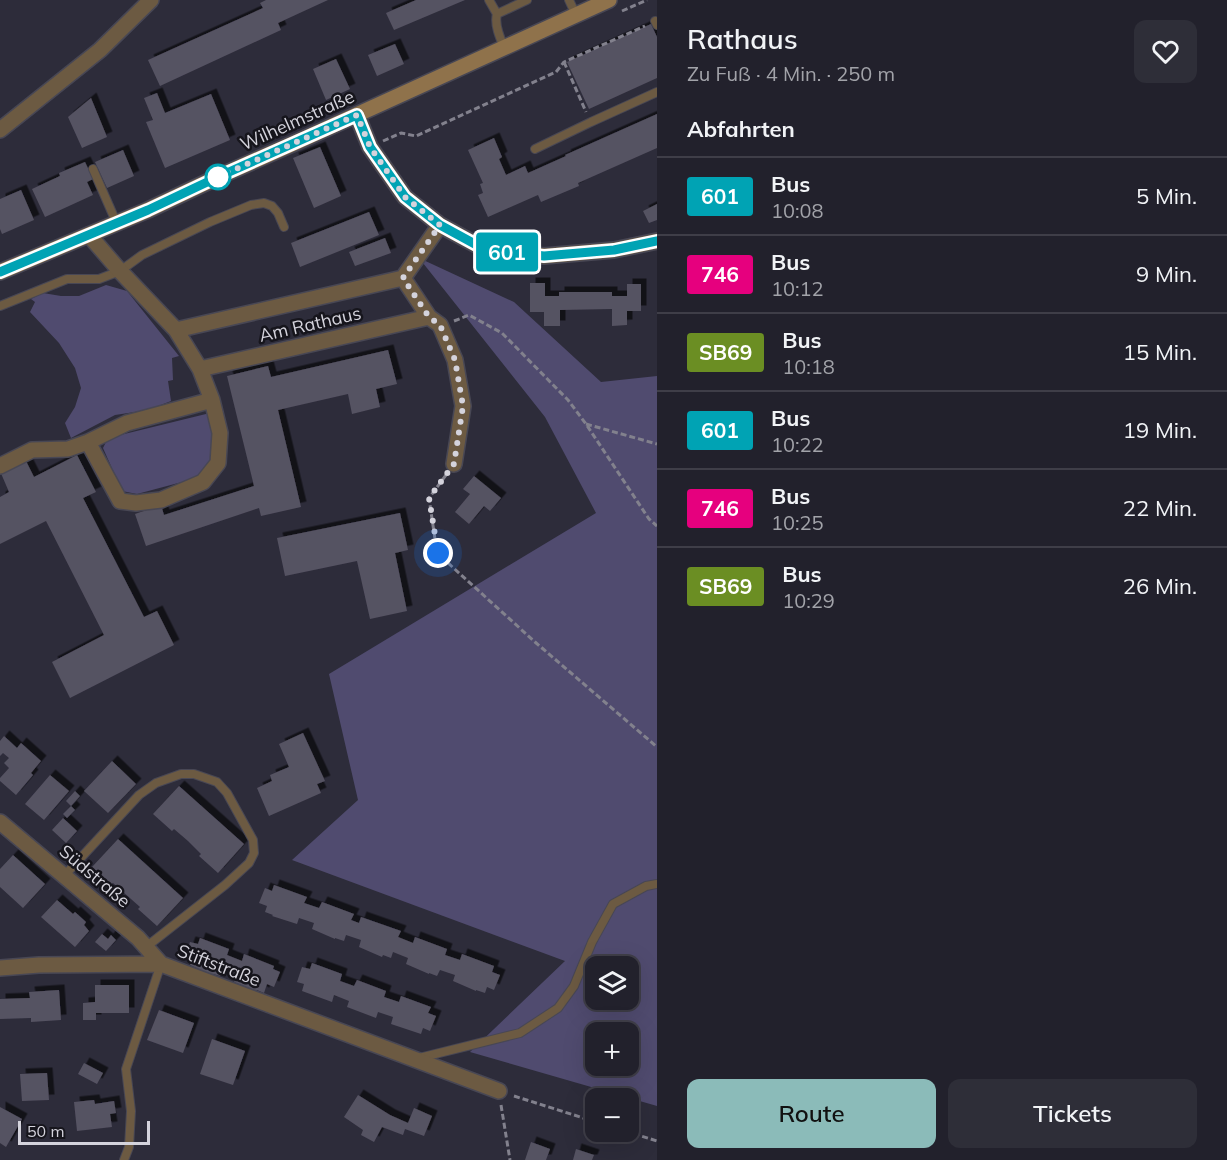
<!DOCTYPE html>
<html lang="de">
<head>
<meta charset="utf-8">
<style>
  :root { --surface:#22212c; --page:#2e2e38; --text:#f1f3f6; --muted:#a2a3a9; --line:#3f3e48; --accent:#8bbbb9 }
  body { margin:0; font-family:Mulish,sans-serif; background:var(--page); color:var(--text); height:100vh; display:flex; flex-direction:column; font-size:22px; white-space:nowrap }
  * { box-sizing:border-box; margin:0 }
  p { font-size:20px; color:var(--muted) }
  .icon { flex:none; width:33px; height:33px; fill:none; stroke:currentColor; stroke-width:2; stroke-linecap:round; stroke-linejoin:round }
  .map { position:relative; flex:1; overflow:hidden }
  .sheet { display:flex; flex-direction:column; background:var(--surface); width:570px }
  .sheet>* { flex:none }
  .badge { padding:0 12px; border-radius:4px; font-size:21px; line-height:39px }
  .tools { position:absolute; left:585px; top:956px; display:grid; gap:12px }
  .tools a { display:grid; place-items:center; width:54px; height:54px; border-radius:12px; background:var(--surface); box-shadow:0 6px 24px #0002,0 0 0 2px var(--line); font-size:30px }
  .scale { position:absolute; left:18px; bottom:15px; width:132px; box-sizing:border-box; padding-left:6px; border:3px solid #d4d3dc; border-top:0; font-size:16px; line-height:21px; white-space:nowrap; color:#d4d3dc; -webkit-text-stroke:4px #16151c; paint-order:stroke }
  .you { position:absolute; width:30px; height:30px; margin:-15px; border:4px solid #fff; border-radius:50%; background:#1a73e8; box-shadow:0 0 0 9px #1a73e833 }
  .map>.badge { position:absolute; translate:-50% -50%; box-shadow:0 0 0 3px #fff }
  h2 { padding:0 30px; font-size:22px; line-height:54px }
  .round { display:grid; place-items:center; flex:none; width:63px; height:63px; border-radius:12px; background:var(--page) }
  .overview { display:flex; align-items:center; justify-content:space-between; height:102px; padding:0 30px }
  h1 { font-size:28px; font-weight:600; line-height:45px }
  .primary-button { display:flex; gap:12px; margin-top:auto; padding:12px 30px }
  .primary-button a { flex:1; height:69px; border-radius:12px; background:var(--accent); color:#111; font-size:24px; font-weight:600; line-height:69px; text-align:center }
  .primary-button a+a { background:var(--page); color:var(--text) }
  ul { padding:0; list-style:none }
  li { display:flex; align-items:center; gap:18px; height:78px; padding:0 30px; border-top:2px solid var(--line) }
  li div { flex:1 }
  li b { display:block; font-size:22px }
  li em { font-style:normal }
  li .badge { min-width:66px; font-weight:700; text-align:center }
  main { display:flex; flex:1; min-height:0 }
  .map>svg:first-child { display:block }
</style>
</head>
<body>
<main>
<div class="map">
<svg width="657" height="1160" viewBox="0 0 657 1160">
  <defs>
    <filter id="shadow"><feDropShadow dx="5.5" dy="-5.5" stdDeviation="0" flood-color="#0009"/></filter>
  </defs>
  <rect width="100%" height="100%" fill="#2d2c3a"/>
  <path fill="#504b6f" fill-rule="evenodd" d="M 419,258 L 514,302 L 601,382 L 657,376 L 657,1106 L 470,1052 L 565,961 L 292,860 L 358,800 L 329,674 L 596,513 L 545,417 ZM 596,966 L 628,966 L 628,999 L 596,999 ZM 596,1032 L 628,1032 L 628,1065 L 596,1065 Z
    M 106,285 L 127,291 L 179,356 L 172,358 L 173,380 L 168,381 L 171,401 L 148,410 L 115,415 L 71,438 L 65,423 L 75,407 L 81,388 L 75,368 L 59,343 L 30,312 L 35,302 L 31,299 L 43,293 L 61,296 L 79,296 Z
    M 210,413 L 214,425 L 212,459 L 201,474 L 182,482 L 137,494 L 122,491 L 103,448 L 108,438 Z"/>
  <path fill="#555262" filter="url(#shadow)" d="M 266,0 L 328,0 L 278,23 L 281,30 L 160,86 L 148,60 L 263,8 L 260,3 Z
    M 416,0 L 465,0 L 394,30 L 386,13 Z
    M 651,24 L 657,37 L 657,78 L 589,109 L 567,62 Z
    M 395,44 L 404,64 L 377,76 L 368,55 Z
    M 336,59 L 350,89 L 326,100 L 313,69 Z
    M 157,93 L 165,113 L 211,94 L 230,140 L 165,168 L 146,122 L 153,120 L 144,98 Z
    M 91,98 L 107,137 L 82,148 L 68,117 Z
    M 657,114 L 657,148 L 578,183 L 579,186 L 541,202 L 538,195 L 488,217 L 478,195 L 483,193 L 480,184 L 483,183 L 468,150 L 494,138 L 502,157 L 499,159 L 506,175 L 525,166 L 528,173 L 566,156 L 565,155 Z
    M 320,147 L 341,196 L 314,208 L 293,158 Z
    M 123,150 L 134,176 L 107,188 L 95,162 Z
    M 85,162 L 93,179 L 87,182 L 93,195 L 45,217 L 32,189 L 60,176 L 59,173 Z
    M 21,190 L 34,220 L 2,234 L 0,229 L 0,199 Z
    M 657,204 L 657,220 L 649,223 L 643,211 Z
    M 369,212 L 379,235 L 300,267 L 291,243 Z
    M 385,238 L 391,253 L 355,266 L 349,252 Z
    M 530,283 L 545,283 L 545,296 L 559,296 L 559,292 L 612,292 L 612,296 L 627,296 L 627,284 L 641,284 L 641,311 L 627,311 L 627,325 L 612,326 L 612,309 L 560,310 L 560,326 L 544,326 L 544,312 L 530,312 Z
    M 388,350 L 397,384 L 376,389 L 380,407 L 352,414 L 348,394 L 278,410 L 301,507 L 261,516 L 259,508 L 146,546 L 135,514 L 161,505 L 164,515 L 254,486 L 227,376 L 268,366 L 271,377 Z
    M 77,455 L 96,492 L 83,498 L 144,617 L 157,611 L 174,645 L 70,698 L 52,662 L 104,635 L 46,521 L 0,544 L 0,497 L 9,492 L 0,471 L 25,459 L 34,477 Z
    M 474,476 L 501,498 L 490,511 L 484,506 L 469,524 L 455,512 L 470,494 L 463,489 Z
    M 400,513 L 408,550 L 395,553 L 407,611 L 370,619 L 357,561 L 285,576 L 277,538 Z
    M 303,733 L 325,781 L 317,784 L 321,793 L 269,816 L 257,788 L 272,781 L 270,775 L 289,767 L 279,744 Z
    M 4,736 L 17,748 L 21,743 L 41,761 L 31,773 L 33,775 L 16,795 L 0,781 L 0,778 L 9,768 L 4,763 L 9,758 L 3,753 L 0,756 L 0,741 Z
    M 112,761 L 136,784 L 108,813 L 84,791 Z
    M 50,775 L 69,791 L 44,820 L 25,804 Z
    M 179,786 L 244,844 L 218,873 L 199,856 L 201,854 L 188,841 L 174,829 L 172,831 L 153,814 Z
    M 75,791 L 80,796 L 71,806 L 66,801 Z
    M 71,806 L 75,810 L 67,818 L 63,814 Z
    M 63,818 L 77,831 L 66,843 L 52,830 Z
    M 118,839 L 183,898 L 157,926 L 138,909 L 140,907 L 113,883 L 111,884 L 92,867 Z
    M 13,855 L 45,884 L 23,908 L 0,887 L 0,869 Z
    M 274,885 L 307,897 L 304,903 L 319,908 L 322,902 L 354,914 L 351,920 L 359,923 L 361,917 L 401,931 L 398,937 L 413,943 L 415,937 L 447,949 L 445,955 L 460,960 L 462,954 L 494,966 L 492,972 L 500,975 L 494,990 L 487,987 L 485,993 L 476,990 L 476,991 L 453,981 L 455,975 L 440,970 L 437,976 L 429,973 L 429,974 L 406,964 L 408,958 L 393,952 L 391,958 L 383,955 L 382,957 L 359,947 L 361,940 L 346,935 L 344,941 L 335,938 L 335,939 L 312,929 L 314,923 L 299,918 L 297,924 L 272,916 L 273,915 L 265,912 L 267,906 L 259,903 L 265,888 L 272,891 Z
    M 57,900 L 73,914 L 75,912 L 86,922 L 84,925 L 89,931 L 75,947 L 41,917 Z
    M 102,934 L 108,939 L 111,935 L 116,940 L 106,951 L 95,942 Z
    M 200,938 L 229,949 L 227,955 L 242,961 L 244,954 L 274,966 L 273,969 L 280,972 L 274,987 L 267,984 L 264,993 L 257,990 L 256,991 L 234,982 L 237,975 L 222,970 L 220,976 L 213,974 L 212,975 L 190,965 L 192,959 L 185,956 L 190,942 L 198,944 Z
    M 312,963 L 342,974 L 340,981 L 354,986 L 357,980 L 386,991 L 384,997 L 399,1002 L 401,996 L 431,1007 L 428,1013 L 436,1016 L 430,1031 L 423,1028 L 421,1034 L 391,1024 L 393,1017 L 378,1012 L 376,1018 L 347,1007 L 349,1001 L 334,995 L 332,1002 L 302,991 L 304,984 L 297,982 L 302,967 L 310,969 Z
    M 95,985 L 129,985 L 129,1013 L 96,1013 L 96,1020 L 83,1020 L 83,1003 L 95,1002 Z
    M 59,990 L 61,1020 L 31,1022 L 31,1018 L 0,1019 L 0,999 L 30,998 L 29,992 Z
    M 159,1010 L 194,1023 L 183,1053 L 147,1040 Z
    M 212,1039 L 245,1051 L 233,1085 L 200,1074 Z
    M 84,1063 L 103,1073 L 97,1084 L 78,1074 Z
    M 47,1073 L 49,1100 L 22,1101 L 20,1074 Z
    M 358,1095 L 390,1115 L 408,1123 L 414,1108 L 432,1116 L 424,1136 L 405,1129 L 403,1135 L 382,1127 L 374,1142 L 361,1135 L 363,1130 L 344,1117 Z
    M 94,1100 L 95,1104 L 114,1101 L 116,1113 L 110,1114 L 112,1127 L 77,1131 L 74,1102 Z
    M 0,1107 L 22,1119 L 6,1147 L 0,1143 Z
    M 531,1142 L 550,1149 L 546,1160 L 525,1160 Z
    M 576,1149 L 594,1155 L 592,1160 L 573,1160 Z"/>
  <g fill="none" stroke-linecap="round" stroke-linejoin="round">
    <defs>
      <path id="service" d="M 489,0 L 497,14
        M 569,0 L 576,15
        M 655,21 L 657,25
        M 504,47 C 500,38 494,24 497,14 L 527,0
        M 535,149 L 591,122 L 657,92
        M 93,169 L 117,224
        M 0,306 L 67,279 L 99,279 L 120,271 L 142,255 L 210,222 L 251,205 L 264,203 L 272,206 L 278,213 L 284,227
        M 64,876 L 139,795 L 156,783 L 181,774 L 194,774 L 217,782 L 227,793 L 253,840 L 254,853 L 249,863 L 225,885 L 146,947
        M 419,1058 L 520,1033 L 558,1008 L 574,986 L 592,942 L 613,904 L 646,886 L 657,884
        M 124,1160 L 129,1147 L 131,1111 L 126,1069 L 161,964"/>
      <path id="minor" d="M 357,115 L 370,147 L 405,197 L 440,225 L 484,249 L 544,256 L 614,250 L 657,241
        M 0,130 L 100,50 L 151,0
        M 429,317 L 440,325 L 455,360 L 463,406 L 454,464
        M 176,330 L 403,278
        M 200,369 L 429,317 L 403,278 L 440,225
        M 88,442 L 120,501 L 136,503 L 161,500 L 203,482 L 218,463 L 220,433 L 212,400
        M 0,466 L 32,450 L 68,449 L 88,442 L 127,423 L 212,400 L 200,369 L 176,330 L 120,271 L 89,235
        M 0,822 L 138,938 L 161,964
        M 0,968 L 39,965 L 161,964 L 499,1091"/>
      <path id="secondary" d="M 0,272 L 148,210 L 220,176 L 299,141 L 609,0"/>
    </defs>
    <use href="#service" stroke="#484754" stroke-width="10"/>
    <use href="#minor" stroke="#484754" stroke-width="18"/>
    <use href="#secondary" stroke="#484754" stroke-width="18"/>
    <path stroke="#82818d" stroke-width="3" stroke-dasharray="6 3" stroke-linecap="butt" d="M 622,11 L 647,0
      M 564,62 L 586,112
      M 383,141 L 401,133 L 416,136 L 556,72 L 564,62 L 645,26
      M 454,321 L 469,315 L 502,333 L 568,400 L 586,424 L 649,519 L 657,526
      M 586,424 L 657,444
      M 446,475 L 429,498 L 437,553 L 535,642 L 657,747
      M 514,1096 L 596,1122
      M 501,1105 L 510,1160
      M 625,1131 L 657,1141"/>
    <use href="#service" stroke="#6c5a42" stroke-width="8"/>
    <use href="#minor" stroke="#6c5a42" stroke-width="15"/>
    <use href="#secondary" stroke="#8f724b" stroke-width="15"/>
  </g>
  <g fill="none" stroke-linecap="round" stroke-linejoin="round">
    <defs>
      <path id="line" d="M 0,272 L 148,210 L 220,176 L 357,115 L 370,147 L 405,197 L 440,225 L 484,249 L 544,256 L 614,250 L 657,241"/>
    </defs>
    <use href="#line" stroke="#fff" stroke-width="14"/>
    <use href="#line" stroke="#00a3b4" stroke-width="9"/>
    <path stroke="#d4d3dc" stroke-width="6" stroke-dasharray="0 10.8" d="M 218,177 L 357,115 L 370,147 L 405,197 L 440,225 L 403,278 L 429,317 L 440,325 L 455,360 L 463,406 L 454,464 L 429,498 L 438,553"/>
  </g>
  <circle fill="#fff" stroke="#00a3b4" stroke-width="3" cx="218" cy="177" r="12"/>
  <g text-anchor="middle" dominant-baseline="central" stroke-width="5" stroke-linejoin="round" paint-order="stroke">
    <g font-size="18" fill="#d4d3dc" stroke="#16151c">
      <text transform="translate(297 120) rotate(-24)">Wilhelmstraße</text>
      <text transform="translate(310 324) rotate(-13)">Am Rathaus</text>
      <text transform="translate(95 876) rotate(40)">Südstraße</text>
      <text transform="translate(219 965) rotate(21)">Stiftstraße</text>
    </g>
  </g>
</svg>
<div class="tools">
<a><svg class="icon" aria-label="layers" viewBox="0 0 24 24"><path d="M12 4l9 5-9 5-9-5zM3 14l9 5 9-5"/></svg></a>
<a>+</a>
<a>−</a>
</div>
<div class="scale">50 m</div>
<div class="you" style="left:438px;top:553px"></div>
<b class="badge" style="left:507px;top:252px;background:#00a3b4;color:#fff">601</b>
</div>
<section class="sheet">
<div class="overview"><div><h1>Rathaus</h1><p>Zu Fuß · 4 Min. · 250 m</p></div><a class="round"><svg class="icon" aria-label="heart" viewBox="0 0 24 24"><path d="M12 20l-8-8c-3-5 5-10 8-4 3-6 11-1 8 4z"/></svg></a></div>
<h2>Abfahrten</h2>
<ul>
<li><span class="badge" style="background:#00a3b4;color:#fff">601</span><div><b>Bus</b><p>10:08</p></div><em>5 Min.</em></li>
<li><span class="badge" style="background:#e6007e;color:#fff">746</span><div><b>Bus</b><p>10:12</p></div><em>9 Min.</em></li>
<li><span class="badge" style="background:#6b8e23;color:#fff">SB69</span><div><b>Bus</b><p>10:18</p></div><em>15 Min.</em></li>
<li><span class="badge" style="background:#00a3b4;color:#fff">601</span><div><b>Bus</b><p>10:22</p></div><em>19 Min.</em></li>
<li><span class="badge" style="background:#e6007e;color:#fff">746</span><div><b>Bus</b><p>10:25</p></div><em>22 Min.</em></li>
<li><span class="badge" style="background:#6b8e23;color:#fff">SB69</span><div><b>Bus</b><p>10:29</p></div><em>26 Min.</em></li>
</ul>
<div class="primary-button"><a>Route</a><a>Tickets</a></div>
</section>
</main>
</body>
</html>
